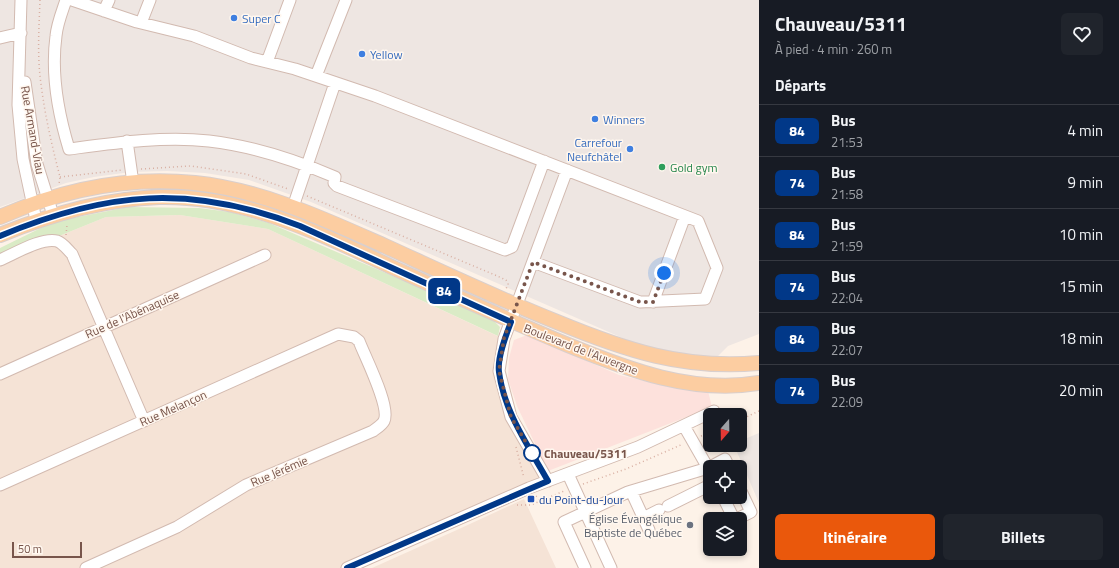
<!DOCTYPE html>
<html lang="fr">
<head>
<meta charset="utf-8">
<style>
  :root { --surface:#171b24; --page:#20242c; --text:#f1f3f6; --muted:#9ea1a6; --line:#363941; --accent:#ea580c }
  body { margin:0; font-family:"Titillium Web",sans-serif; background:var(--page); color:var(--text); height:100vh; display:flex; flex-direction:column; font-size:15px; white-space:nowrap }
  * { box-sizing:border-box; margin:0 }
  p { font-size:13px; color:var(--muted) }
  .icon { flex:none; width:22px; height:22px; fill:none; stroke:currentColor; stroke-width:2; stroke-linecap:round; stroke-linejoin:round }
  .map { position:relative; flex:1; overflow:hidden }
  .side { display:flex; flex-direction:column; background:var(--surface); width:360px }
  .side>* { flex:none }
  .badge { padding:0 8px; border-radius:6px; font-size:14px; line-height:26px }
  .needle { width:26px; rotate:200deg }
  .buttons { position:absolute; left:703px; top:408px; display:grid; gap:8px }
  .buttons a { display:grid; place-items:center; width:44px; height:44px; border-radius:6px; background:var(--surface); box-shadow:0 2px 6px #0003; font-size:20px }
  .scale { position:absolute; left:12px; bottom:10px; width:70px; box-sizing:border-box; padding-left:4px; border:2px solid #78554b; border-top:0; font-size:11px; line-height:14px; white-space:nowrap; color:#78554b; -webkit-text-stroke:3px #fff7ef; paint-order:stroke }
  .you { position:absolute; width:20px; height:20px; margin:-10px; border:3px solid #fff; border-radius:50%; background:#1a73e8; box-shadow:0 0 0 6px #1a73e833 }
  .map>.badge { position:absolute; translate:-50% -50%; box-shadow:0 0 0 2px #fff }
  h2 { padding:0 16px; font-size:15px; line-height:36px }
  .round { display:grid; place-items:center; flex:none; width:42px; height:42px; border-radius:6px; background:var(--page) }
  .overview { display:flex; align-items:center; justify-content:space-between; height:68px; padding:0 16px }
  h1 { font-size:19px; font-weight:700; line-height:30px }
  .primary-button { display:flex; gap:8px; margin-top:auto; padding:8px 16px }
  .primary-button a { flex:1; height:46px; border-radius:6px; background:var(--accent); color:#fff; font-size:16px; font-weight:700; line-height:46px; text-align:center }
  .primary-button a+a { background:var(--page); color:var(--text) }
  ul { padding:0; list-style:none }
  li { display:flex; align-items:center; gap:12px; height:52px; padding:0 16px; border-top:1px solid var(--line) }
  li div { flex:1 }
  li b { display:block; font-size:15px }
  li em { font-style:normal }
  li .badge { min-width:44px; font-weight:700; text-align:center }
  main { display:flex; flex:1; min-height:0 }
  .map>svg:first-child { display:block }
</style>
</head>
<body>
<main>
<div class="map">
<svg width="759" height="568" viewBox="0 0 759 568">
  <rect width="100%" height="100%" fill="#fdf2e8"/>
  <path fill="#f5e3d6" d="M 180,215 L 268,229 L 504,339 L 499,371 L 511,417 L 548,481 L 347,568 L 0,568 L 0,260 L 106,217 Z
    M 524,499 L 556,568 L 372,568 L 459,529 Z"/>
  <path fill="#fde1dc" d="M 527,335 L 619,375 L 674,388 L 708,391 L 712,407 L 548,471 L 517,406 L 508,379 L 509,358 L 514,340 Z"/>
  <path fill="#eee6e2" d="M 0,0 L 759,0 L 759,334 L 728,346 L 715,359 L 681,355 L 634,343 L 311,202 L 249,180 L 205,173 L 167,171 L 131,172 L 94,177 L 66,183 L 0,207 Z
    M 759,433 L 759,503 L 734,445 L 740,445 L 740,441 Z"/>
  <path fill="#daebc6" d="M 128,207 L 199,208 L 230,212 L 269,223 L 491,318 L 500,327 L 498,336 L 268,229 L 180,215 L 106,217 L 0,260 L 0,248 L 53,222 Z"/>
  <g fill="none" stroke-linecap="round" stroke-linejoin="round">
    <defs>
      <path id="minor" d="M 21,0 L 18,105 L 23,159 L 36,220
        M 66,0 C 62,12 57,24 56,36 C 51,73 58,113 69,149 C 115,143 163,136 209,141 C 253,146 295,160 335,177 L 334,183 L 337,186 L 505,250 L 512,247 L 544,161
        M 72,0 L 137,22 L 194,36 L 251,58 L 295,69 L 375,96 L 698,221 L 717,268 L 705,299 L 640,302 L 533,262
        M 104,11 L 109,0
        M 141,23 L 150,0
        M 0,38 L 21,33
        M 267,62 L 290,0
        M 316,76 L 346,0
        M 25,82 L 37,164 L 53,215
        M 127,141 L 133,183
        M 293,207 L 335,83
        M 0,260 C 14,254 42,237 57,241 C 63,243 67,249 72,254 L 144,421
        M 653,302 L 685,216
        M 0,374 L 265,255
        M 684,426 L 708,468 L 710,467
        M 710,467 L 725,459 L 729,467
        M 568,474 L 611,568
        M 548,481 L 511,417 L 499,371 L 504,339 L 567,170
        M 0,485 L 338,334 L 354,337 L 359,341 C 365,357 391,407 384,421 C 382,425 377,428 373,431 L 246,485 L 177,527 L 86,568
        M 631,491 L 649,530
        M 723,497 L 734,519
        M 668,506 L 710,485
        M 643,518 L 659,510
        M 737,519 L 751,512 L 740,489
        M 347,568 L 529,488 L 638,447 L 714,411
        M 585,568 L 564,522 L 628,492 L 708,468 L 710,473"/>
      <path id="major" d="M 0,217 C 61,190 128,176 195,183 C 262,190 324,219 385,246 C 442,272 499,299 557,322 C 625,350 684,370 759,363
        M 0,235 C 51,214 103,199 159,197 C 244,195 321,234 396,269 C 453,295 510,321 568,345 C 629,370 692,394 759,383"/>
    </defs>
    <use href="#minor" stroke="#d2bab0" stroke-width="13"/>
    <use href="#major" stroke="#d9cfcd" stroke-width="16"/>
    <path stroke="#d8afa2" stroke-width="1.5" stroke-dasharray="1 3" stroke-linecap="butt" d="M 40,0 C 39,28 37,56 41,84 C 45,116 52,146 60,177 L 59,184
      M 141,169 L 191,166 L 246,174 L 288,189
      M 60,177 L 122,170
      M 307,196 L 495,275 L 506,280 L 508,284 L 506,289
      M 66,235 L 67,225
      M 740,420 L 759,411
      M 701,436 L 710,433
      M 516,447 L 524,478
      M 583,484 L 626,469 L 683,444
      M 536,496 L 540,501
      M 517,505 L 531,505 L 564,491"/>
    <use href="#minor" stroke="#fff" stroke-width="11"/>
    <use href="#major" stroke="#fccda1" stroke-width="14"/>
  </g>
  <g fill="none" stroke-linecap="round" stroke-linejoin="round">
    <defs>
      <path id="line" d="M 0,236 C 107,191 191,184 300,226 L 511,322 C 506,335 497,358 499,372 C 504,412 529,447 548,481 L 347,568"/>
    </defs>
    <use href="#line" stroke="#fff" stroke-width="9"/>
    <use href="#line" stroke="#013888" stroke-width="6"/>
    <path stroke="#78554b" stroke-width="4" stroke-dasharray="0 7.2" d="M 532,453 L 534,456 L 511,417 L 499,371 L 504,338 L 533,262 L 640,302 L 653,302 L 664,273"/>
  </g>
  <g fill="#3f7fe0" stroke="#fff7ef" stroke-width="1.5">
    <circle cx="234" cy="18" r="4"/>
    <circle cx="362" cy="54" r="4"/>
    <circle cx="595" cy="119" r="4"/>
    <circle cx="630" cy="149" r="4"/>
  </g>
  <circle fill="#2e9e5b" stroke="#fff7ef" stroke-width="1.5" cx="662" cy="167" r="4"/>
  <circle fill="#fff" stroke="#013888" stroke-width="2" cx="532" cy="453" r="8"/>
  <rect fill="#1a4fb4" stroke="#fff7ef" stroke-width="1.5" x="527" y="495" width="8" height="8" rx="2"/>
  <circle fill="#6b7280" stroke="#fff7ef" stroke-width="1.5" cx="690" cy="525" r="4"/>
  <g text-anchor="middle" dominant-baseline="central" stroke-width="3" stroke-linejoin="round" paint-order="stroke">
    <g font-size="12" fill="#366cbe" stroke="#fff7ef" text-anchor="start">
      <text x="242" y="18">Super C</text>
      <text x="370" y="54">Yellow</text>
      <text x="603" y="119">Winners</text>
      <text x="622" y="142" text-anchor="end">Carrefour<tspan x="622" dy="14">Neufchâtel</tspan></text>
    </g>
    <g font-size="12" fill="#78554b" stroke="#fff7ef">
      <text transform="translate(33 130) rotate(80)">Rue Armand-Viau</text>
      <text transform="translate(132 314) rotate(-24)">Rue de l'Abénaquise</text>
      <text transform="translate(581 349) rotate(21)">Boulevard de l'Auvergne</text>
      <text transform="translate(173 408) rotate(-24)">Rue Melançon</text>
      <text transform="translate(279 471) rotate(-23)">Rue Jérémie</text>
    </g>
    <g font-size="12" fill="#27864d" stroke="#fff7ef" text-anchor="start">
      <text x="670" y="167">Gold gym</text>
    </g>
    <g font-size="12" font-weight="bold" fill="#78554b" stroke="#fff7ef" text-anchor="start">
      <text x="544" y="453">Chauveau/5311</text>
    </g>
    <g font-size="12" fill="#164399" stroke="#fff7ef" text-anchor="start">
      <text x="539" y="499">du Point-du-Jour</text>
    </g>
    <g font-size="12" fill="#5b616d" stroke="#fff7ef" text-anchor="end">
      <text x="682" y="518">Église Évangélique<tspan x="682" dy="14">Baptiste de Québec</tspan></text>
    </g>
  </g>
</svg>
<div class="buttons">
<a><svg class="needle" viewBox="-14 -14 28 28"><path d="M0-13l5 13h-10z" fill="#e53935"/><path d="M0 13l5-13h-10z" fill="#9ea1a6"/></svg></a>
<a><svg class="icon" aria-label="locate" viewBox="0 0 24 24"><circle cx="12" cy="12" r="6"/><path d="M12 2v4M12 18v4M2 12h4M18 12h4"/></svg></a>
<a><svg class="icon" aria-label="layers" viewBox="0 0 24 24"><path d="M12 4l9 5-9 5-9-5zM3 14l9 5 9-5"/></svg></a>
</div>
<div class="scale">50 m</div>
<div class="you" style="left:664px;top:273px"></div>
<b class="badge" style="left:444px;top:291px;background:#013888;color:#fff">84</b>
</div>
<section class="side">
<div class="overview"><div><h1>Chauveau/5311</h1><p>À pied · 4 min · 260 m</p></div><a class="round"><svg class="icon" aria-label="heart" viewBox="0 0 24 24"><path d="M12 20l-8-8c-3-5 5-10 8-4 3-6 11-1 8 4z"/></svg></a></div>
<h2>Départs</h2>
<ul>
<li><span class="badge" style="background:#013888;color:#fff">84</span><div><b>Bus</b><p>21:53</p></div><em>4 min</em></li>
<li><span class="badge" style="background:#013888;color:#fff">74</span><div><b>Bus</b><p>21:58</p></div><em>9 min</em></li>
<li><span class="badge" style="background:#013888;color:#fff">84</span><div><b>Bus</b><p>21:59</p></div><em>10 min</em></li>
<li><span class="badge" style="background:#013888;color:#fff">74</span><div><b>Bus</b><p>22:04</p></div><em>15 min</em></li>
<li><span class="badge" style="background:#013888;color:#fff">84</span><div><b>Bus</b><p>22:07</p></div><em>18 min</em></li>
<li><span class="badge" style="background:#013888;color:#fff">74</span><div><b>Bus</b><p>22:09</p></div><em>20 min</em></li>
</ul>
<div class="primary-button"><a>Itinéraire</a><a>Billets</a></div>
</section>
</main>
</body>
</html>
